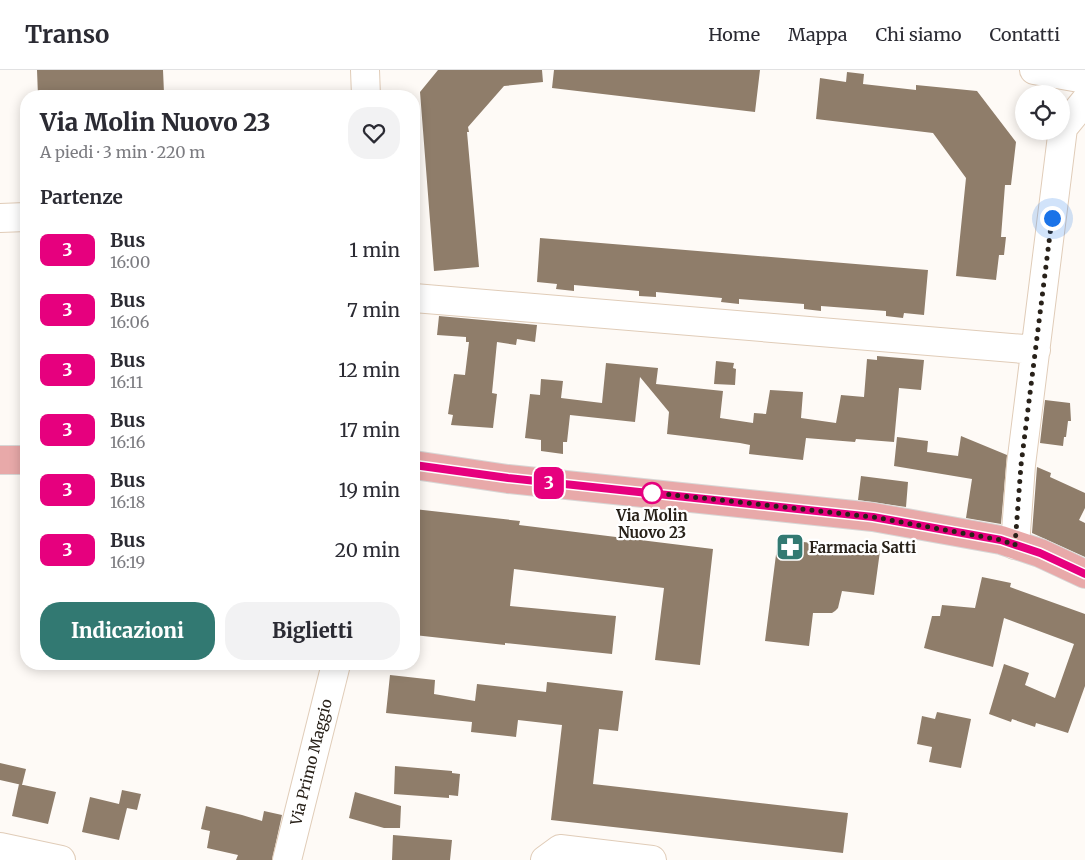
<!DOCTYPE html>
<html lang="it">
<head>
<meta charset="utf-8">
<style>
  :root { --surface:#fff; --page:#f2f2f3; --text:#2b2b33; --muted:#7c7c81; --line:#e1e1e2; --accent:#327972 }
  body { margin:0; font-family:Merriweather,serif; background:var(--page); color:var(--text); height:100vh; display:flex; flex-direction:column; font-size:19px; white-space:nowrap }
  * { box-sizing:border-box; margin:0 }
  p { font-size:16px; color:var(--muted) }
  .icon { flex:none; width:28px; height:28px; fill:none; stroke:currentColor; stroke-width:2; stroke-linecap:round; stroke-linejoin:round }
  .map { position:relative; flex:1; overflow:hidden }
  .details { position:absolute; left:20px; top:20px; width:400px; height:580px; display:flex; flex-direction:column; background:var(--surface); border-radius:20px; box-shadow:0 2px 12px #0003 }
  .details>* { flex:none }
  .badge { padding:0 10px; border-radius:8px; font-size:18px; line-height:32px }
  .fabs { position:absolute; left:1015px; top:15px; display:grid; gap:10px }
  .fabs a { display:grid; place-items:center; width:55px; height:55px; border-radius:50%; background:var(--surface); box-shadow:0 2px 12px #0003; font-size:25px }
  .you { position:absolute; width:25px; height:25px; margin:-12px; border:4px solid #fff; border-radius:50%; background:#1a73e8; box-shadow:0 0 0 8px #1a73e833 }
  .map>.badge { position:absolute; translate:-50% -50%; box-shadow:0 0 0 2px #fff }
  h2 { padding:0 20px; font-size:19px; line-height:45px }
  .round { display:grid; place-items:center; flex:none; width:52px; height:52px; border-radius:20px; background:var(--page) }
  .summary { display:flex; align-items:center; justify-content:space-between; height:85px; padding:0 20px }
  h1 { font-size:24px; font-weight:800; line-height:38px }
  .primary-button { display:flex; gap:10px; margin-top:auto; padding:10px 20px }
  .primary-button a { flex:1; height:58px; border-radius:20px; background:var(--accent); color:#fff; font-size:20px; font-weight:800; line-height:58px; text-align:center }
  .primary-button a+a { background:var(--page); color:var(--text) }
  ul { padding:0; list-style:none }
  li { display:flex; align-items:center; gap:15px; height:60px; padding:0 20px }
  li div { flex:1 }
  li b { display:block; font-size:19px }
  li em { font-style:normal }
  li .badge { min-width:55px; font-weight:700; text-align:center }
  header { display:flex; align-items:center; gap:30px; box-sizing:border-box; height:70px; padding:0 25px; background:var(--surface); border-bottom:1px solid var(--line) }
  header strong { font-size:24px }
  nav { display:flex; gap:28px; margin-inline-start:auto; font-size:18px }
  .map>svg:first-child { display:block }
</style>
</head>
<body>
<header>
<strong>Transo</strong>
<nav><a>Home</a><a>Mappa</a><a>Chi siamo</a><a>Contatti</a></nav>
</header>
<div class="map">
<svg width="1085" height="790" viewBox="0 0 1085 790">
  <rect width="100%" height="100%" fill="#fefaf6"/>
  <path fill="#8f7d6a" d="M 37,0 L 163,0 L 164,23 L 91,26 L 38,26 Z
    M 438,0 L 542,0 L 543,12 L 504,16 L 468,57 L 469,62 L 467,62 L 479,197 L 434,201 L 420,22 Z
    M 554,0 L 760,0 L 755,42 L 552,18 Z
    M 847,2 L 864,4 L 863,14 L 916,20 L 916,15 L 977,21 L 1016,72 L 1011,115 L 1005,115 L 1001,167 L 1006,167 L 1004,185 L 999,185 L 996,210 L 956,206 L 966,108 L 933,63 L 816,49 L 820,8 L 846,12 Z
    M 540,168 L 928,200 L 924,245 L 904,243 L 903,248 L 886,246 L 886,241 L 821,236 L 821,241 L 804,239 L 804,234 L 739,229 L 739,234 L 721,232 L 722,228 L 656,222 L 656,227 L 639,226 L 639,221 L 574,215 L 574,221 L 556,219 L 557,214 L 537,212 Z
    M 439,246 L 537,255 L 535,272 L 517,269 L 516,275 L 497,272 L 492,323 L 497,324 L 493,358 L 451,355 L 453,345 L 448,344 L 454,304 L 465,305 L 469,272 L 466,272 L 466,267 L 437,265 Z
    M 877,286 L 924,290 L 921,320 L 899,318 L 894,372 L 856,369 L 855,372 L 806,368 L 803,390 L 749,384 L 750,375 L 740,373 L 667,364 L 669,342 L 640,307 L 635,352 L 570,345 L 567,372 L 563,372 L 563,384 L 541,381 L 541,370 L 525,368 L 530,324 L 540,325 L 541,309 L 563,311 L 561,328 L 602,333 L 606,293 L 658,298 L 656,314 L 723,321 L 720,348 L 753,353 L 754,343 L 766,344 L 770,320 L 803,322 L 801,348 L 836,353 L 841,325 L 864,327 L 867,289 L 877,290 Z
    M 716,291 L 734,293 L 733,298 L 736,299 L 735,315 L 714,314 Z
    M 1045,330 L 1070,333 L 1071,351 L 1068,351 L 1066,367 L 1064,367 L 1063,376 L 1040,373 Z
    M 961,366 L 1007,385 L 1001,454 L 966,448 L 972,409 L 894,396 L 897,367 L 928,371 L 927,382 L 958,386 Z
    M 1037,397 L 1051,403 L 1050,407 L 1085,423 L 1085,438 L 1079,450 L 1085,453 L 1085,487 L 1032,463 Z
    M 861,406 L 908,412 L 906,437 L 858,430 Z
    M 414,439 L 520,451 L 519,455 L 713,479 L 700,595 L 655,590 L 664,518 L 514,499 L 510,536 L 616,546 L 612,584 L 505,573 L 505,575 L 414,565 Z
    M 778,469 L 880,481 L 874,525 L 842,521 L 838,538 L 835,541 L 832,543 L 813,543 L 809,576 L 765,571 Z
    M 982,507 L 1011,513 L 1010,517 L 1085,544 L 1085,616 L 1068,663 L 1036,653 L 1035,657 L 1012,649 L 1011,652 L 989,644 L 1004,594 L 1029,603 L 1025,615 L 1055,628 L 1074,574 L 1004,548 L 993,597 L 924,578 L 932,546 L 940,546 L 942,535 L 975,538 Z
    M 390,605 L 435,610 L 434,624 L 475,631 L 477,614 L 546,622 L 547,612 L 623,621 L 618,661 L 599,659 L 593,714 L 848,743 L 843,783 L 551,750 L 562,655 L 518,650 L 516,667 L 471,662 L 472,652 L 386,643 Z
    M 937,642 L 971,649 L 961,698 L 929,692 L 932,677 L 917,674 L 922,646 L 935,649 Z
    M 0,693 L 26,699 L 22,715 L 0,710 Z
    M 395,696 L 452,701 L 452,703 L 460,704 L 458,726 L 449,725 L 449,728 L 394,724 Z
    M 19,714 L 56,722 L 48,754 L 12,746 Z
    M 122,720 L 141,724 L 137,740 L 127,738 L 119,770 L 82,762 L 90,727 L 119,734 Z
    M 355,722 L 401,736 L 400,758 L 384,758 L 349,748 Z
    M 206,736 L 242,745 L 262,751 L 264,741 L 282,745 L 272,790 L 236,790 L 238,785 L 207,778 L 210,761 L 201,759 Z
    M 393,765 L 452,770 L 450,790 L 392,790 Z"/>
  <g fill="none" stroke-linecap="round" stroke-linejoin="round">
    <defs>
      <path id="minor" d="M 365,0 L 366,26
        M 1034,0 L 1085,9
        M 1063,58 L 1085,31
        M 0,148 L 26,147
        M 414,228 L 1036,280
        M 1015,475 L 1021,395 L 1063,58 L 1061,51
        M 0,777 L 61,790
        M 287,790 L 336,594
        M 545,790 L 560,779 L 652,790"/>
      <path id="major" d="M 0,390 L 26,390
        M 414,395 L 508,409 L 873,447 L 1001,470 L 1040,483 L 1085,504"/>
    </defs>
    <use href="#minor" stroke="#e0ccb8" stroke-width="30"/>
    <use href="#major" stroke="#d8d7d6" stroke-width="30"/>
    <use href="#minor" stroke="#fff" stroke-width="28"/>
    <use href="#major" stroke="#e8a9a9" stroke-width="28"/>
  </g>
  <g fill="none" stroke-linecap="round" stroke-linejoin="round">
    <defs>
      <path id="line" d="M 414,395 L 508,408 L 873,447 L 1001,470 L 1040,483 L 1085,504"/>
    </defs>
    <use href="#line" stroke="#fff" stroke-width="11"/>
    <use href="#line" stroke="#e6007e" stroke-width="8"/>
    <path stroke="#282119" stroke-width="5" stroke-dasharray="0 9" d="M 652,423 L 647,422 L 873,447 L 1001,470 L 1015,475 L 1021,395 L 1052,148"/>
  </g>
  <defs>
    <symbol id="pharmacy-square" viewBox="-11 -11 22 22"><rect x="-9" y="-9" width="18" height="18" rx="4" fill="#327972" stroke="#fff"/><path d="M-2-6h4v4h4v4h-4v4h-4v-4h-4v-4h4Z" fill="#fff"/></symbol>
  </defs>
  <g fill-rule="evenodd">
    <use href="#pharmacy-square" x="774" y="461" width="32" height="32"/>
  </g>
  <circle fill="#fff" stroke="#e6007e" stroke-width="2.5" cx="652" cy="423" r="10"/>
  <g text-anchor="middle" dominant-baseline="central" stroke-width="4.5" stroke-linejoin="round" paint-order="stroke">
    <g font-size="15" font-weight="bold" fill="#282119" stroke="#fff">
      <text x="652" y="445">Via Molin<tspan x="652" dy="17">Nuovo 23</tspan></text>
    </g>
    <g font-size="15" font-weight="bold" fill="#282119" stroke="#fff" text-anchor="start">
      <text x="809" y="477">Farmacia Satti</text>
    </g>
    <g font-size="15" fill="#282119" stroke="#fff">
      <text transform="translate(311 692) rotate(-76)">Via Primo Maggio</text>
    </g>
  </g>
</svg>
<div class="fabs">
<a><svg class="icon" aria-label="locate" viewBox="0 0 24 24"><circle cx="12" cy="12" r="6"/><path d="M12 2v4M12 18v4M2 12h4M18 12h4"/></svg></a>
</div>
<div class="you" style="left:1052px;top:148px"></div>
<b class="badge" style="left:549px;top:413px;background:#e6007e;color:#fff">3</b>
<section class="details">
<div class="summary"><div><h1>Via Molin Nuovo 23</h1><p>A piedi · 3 min · 220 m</p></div><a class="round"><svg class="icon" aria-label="heart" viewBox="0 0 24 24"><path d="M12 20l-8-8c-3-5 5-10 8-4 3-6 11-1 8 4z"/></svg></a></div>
<h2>Partenze</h2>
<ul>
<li><span class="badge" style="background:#e6007e;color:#fff">3</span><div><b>Bus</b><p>16:00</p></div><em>1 min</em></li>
<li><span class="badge" style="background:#e6007e;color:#fff">3</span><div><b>Bus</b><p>16:06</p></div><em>7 min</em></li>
<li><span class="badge" style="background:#e6007e;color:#fff">3</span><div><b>Bus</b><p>16:11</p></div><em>12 min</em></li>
<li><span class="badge" style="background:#e6007e;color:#fff">3</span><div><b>Bus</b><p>16:16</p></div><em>17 min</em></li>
<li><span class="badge" style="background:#e6007e;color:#fff">3</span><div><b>Bus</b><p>16:18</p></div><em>19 min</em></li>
<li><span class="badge" style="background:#e6007e;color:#fff">3</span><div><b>Bus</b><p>16:19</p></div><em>20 min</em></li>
</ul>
<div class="primary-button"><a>Indicazioni</a><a>Biglietti</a></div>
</section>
</div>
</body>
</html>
